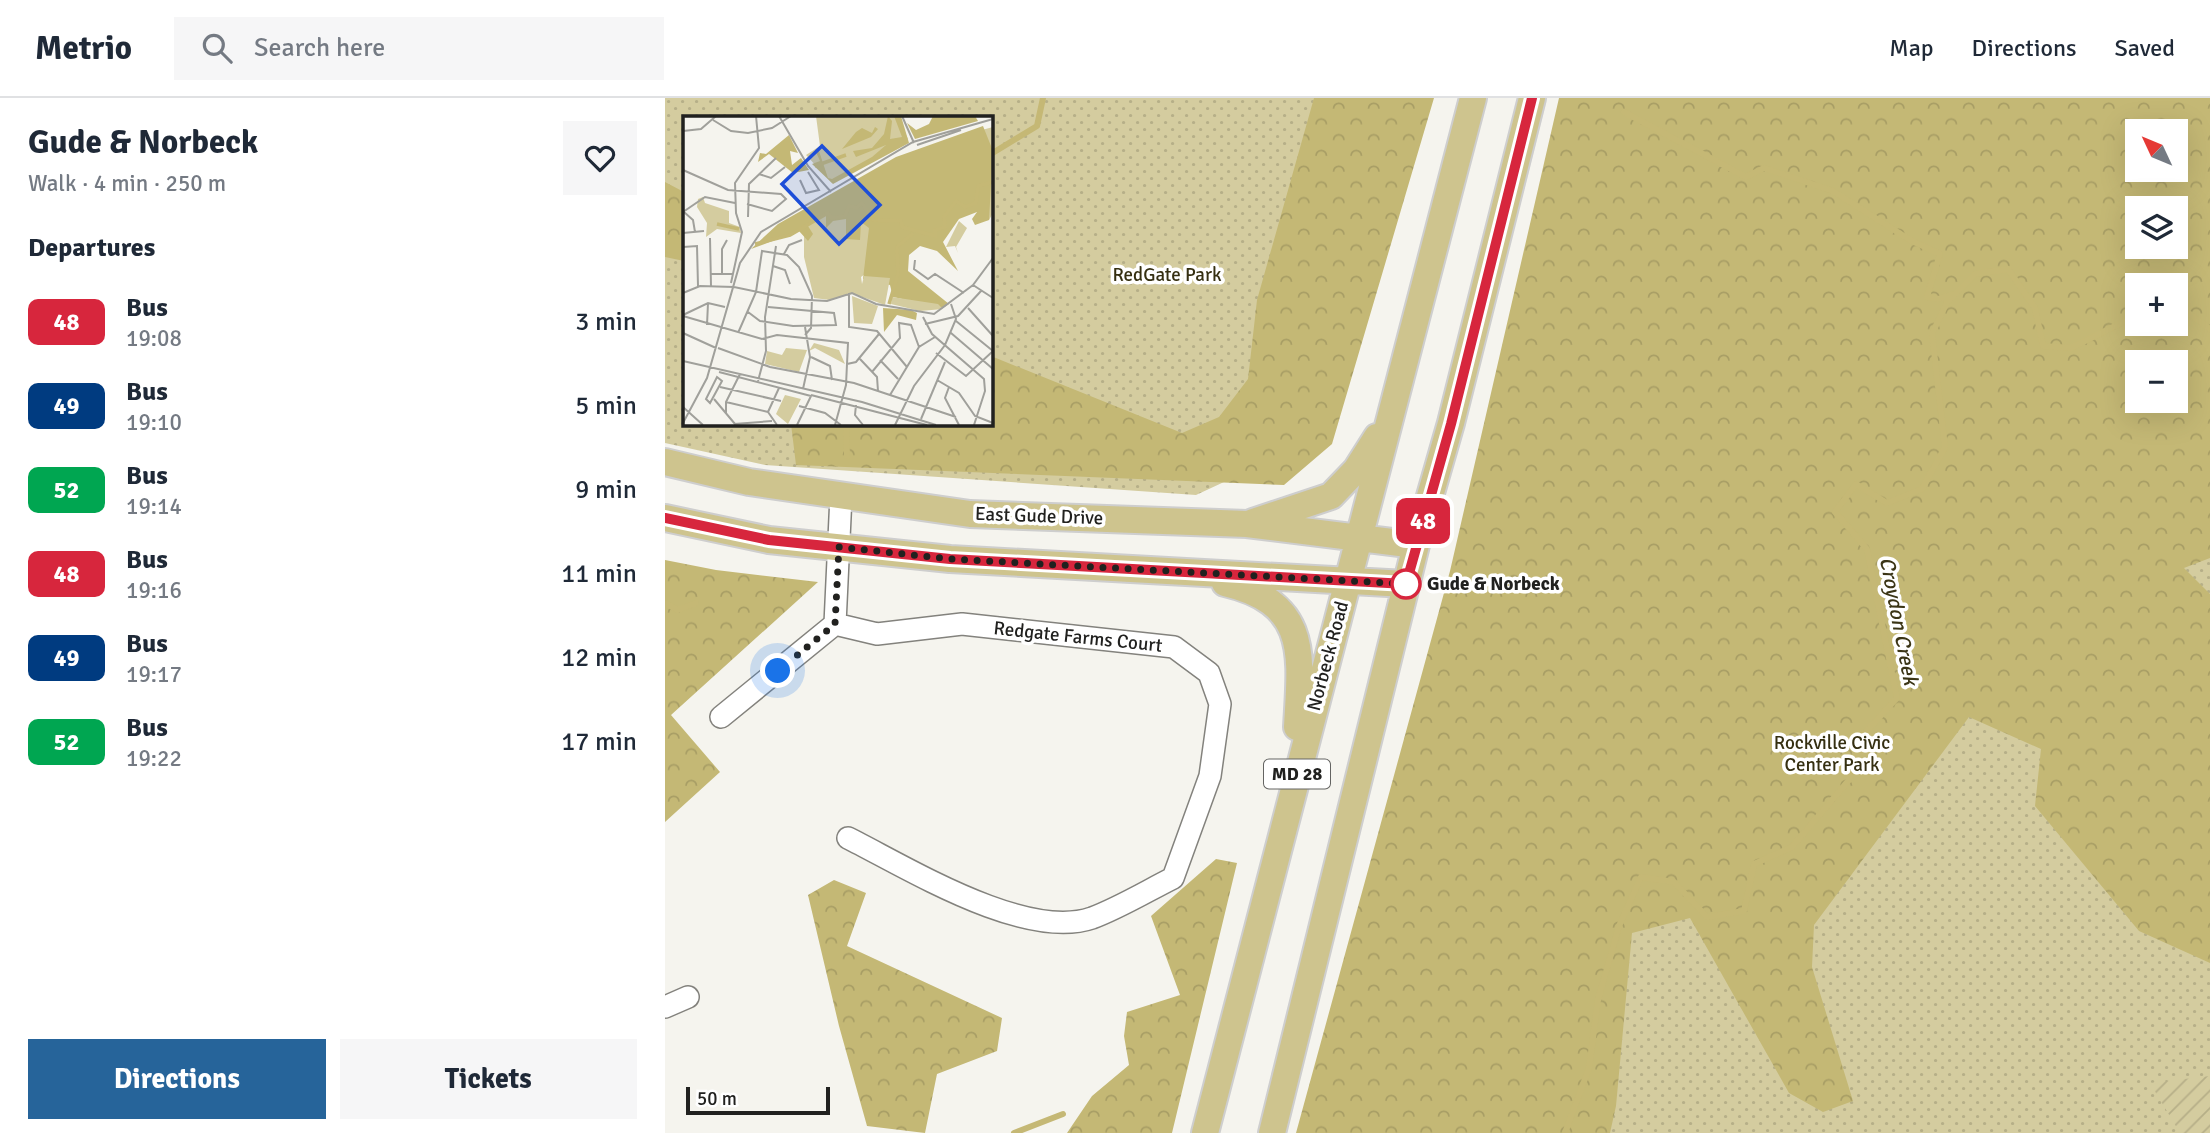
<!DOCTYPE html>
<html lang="en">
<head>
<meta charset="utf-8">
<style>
  :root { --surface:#fff; --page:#f6f6f7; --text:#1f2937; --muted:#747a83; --line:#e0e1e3; --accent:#26649a }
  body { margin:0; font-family:Signika,sans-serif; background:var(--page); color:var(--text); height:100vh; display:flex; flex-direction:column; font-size:26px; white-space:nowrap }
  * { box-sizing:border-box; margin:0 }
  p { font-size:23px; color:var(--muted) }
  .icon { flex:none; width:38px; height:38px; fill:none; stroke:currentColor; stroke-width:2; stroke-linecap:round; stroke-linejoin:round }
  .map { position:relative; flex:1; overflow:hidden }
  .drawer { display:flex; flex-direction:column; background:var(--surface); width:665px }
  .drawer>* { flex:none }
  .badge { padding:0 14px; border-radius:10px; font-size:24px; line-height:46px }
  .needle { width:46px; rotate:314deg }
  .fabs { position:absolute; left:1460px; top:21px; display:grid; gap:14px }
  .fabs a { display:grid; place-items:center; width:63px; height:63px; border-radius:0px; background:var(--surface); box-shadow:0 7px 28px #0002; font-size:35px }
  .scale { position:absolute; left:21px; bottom:18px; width:144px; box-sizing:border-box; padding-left:7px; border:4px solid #21211f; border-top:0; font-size:19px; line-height:24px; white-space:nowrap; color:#21211f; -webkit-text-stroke:5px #fff; paint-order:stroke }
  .you { position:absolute; width:35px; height:35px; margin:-18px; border:5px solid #fff; border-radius:50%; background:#1a73e8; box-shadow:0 0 0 10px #1a73e833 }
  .map>.badge { position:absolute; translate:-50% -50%; box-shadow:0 0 0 4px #fff }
  h2 { padding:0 28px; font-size:26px; line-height:63px }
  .round { display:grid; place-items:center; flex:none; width:74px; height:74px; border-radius:0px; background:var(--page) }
  .headline { display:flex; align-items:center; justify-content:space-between; height:119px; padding:0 28px }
  h1 { font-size:33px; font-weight:700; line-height:52px }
  .primary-button { display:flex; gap:14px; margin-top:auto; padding:14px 28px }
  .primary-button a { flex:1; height:80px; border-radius:0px; background:var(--accent); color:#fff; font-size:28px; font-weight:700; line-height:80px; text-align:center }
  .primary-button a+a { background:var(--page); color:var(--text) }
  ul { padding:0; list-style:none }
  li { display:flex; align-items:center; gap:21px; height:84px; padding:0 28px }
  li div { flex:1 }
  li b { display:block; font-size:26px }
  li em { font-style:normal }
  li .badge { min-width:77px; font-weight:700; text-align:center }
  header { display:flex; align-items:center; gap:42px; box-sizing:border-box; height:98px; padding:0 35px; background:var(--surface); border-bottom:2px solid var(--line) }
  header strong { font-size:33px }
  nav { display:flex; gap:38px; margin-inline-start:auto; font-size:24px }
  .search { width:490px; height:63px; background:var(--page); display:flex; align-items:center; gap:18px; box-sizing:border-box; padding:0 24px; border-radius:0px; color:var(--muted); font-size:26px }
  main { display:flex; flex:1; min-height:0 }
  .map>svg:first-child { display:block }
</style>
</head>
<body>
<header>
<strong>Metrio</strong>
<div class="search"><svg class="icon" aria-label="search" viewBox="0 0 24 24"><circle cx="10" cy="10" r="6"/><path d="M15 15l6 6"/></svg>Search here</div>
<nav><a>Map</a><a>Directions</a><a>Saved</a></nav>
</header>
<main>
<section class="drawer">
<div class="headline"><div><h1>Gude &amp; Norbeck</h1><p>Walk · 4 min · 250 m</p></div><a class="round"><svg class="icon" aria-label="heart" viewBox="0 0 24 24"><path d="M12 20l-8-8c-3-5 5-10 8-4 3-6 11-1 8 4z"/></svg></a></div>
<h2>Departures</h2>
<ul>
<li><span class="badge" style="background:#d7263d;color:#fff">48</span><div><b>Bus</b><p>19:08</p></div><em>3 min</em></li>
<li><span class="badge" style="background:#003b80;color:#fff">49</span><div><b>Bus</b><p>19:10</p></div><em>5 min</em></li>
<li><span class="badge" style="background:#00a651;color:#fff">52</span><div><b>Bus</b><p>19:14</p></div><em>9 min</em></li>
<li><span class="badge" style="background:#d7263d;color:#fff">48</span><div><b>Bus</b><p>19:16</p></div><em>11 min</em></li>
<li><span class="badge" style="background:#003b80;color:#fff">49</span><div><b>Bus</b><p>19:17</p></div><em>12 min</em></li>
<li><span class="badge" style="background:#00a651;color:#fff">52</span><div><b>Bus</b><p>19:22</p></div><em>17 min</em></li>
</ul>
<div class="primary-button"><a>Directions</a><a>Tickets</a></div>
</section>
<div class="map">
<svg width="1545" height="1035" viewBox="0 0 1545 1035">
  <defs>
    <pattern id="grass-dots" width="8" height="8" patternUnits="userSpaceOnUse" patternTransform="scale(1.75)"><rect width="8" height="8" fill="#d4cc9f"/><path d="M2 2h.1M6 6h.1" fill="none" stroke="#b6af88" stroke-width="1.8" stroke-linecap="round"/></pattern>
    <pattern id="forest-crowns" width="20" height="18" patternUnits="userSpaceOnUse" patternTransform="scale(1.75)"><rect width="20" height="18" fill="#c4b875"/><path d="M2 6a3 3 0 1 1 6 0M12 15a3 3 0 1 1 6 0" fill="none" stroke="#a89e65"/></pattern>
    <pattern id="garden-furrows" width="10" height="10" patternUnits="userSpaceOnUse" patternTransform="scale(1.75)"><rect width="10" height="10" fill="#d4cc9f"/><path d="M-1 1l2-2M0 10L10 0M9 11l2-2" fill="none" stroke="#b6af88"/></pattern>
  </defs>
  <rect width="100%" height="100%" fill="#f5f4ee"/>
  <path fill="url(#grass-dots)" fill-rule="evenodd" d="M 0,0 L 743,0 L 641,346 L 531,397 L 100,367 L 0,345 ZM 19,19 L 326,19 L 326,326 L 19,326 Z
    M 1545,0 L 1545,1035 L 698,1035 L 880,157 ZM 1472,33 L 1510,33 L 1510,72 L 1472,72 ZM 1472,110 L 1510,110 L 1510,149 L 1472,149 ZM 1472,187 L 1510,187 L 1510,226 L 1472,226 ZM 1472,264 L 1510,264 L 1510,303 L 1472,303 Z"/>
  <path fill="url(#forest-crowns)" fill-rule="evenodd" d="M 649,0 L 769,0 L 667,346 L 619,387 L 131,367 L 126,326 L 326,326 L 326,258 L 517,335 L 554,319 L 583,281 L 592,202 Z
    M 894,0 L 1545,0 L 1545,460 L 1519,470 L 1545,496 L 1545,865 L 1474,833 L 1370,708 L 1376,651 L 1304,619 L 1149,827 L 1147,869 L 1188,1003 L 1158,1014 L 1124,995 L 1025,820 L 967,835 L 951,1008 L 945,1035 L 631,1035 L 785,473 ZM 1510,33 L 1510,72 L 1472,72 L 1472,33 ZM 1510,110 L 1510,149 L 1472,149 L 1472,110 ZM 1510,187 L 1510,226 L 1472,226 L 1472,187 ZM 1510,264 L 1510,303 L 1472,303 L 1472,264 Z
    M 0,84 L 19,94 L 19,163 L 0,159 Z
    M 0,462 L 51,472 L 153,484 L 6,617 L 55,674 L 0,724 Z
    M 551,761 L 572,765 L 507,1035 L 402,1035 L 427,998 L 464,967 L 459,938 L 462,914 L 515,897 L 486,818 Z
    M 169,782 L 201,795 L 182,848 L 337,920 L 332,953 L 272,976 L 260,1035 L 202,1028 L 174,928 L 143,797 Z"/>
  <path fill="url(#garden-furrows)" d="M 1545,978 L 1545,1035 L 1515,1035 L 1485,985 Z"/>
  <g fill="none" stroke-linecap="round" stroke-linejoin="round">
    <path stroke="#c5b875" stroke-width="6" d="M 959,14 L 1081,79 L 1099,70 L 1168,93 L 1245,142 L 1275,156 L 1262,199 L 1273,201 L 1289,196
      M 326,56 L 372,28 L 378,0
      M 326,93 L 326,124
      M 1510,205 L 1545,231
      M 181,326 L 182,358
      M 0,505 L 13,512 L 31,505
      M 349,1035 L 398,1016
      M 900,1035 L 924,970 L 933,902 L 954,828 L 976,779 L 1009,784 L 1042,819 L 1079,813 L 1089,766 L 1127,749 L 1184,682 L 1197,638 L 1232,600 L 1202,451 L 1170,414 L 1191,386 L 1222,405 L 1257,391 L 1280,349 L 1267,236 L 1282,204 L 1310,176 L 1343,171 L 1370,210 L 1378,248 L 1406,250 L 1472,217"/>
    <defs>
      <path id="minor" d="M 170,526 L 212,536 L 297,526 L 509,549 L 544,575 L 555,606 L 545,678 L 508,780 C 482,793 454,810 427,820 C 360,843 243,770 183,740
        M 56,619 L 170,526 L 176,398
        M 0,909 L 23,899"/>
      <path id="major" d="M 0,364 L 84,384 L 305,416 L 582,426 L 751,447
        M 0,420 L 104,442 L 285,461 L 741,486
        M 588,424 L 666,398 L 691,372 L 712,339
        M 560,485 C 645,505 636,557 632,629
        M 540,1035 L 808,0
        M 607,1035 L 751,447 L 786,325 L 867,0"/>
    </defs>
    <use href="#minor" stroke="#83827d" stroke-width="24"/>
    <use href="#major" stroke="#cecece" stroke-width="30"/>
    <use href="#minor" stroke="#fff" stroke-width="21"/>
    <use href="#major" stroke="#cec48e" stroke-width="26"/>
  </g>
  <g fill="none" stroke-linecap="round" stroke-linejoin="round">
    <defs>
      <path id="line" d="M 0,420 L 104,442 L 285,461 L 741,486 L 786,326 L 867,0"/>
    </defs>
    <use href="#line" stroke="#fff" stroke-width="16"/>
    <use href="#line" stroke="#d7263d" stroke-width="10"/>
    <path stroke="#21211f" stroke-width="7" stroke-dasharray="0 12.6" d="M 113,573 L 170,526 L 174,449 L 285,461 L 741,486"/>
  </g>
  <circle fill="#fff" stroke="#d7263d" stroke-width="3.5" cx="741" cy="486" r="14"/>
  <g text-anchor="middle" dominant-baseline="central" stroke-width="7" stroke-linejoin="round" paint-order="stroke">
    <rect fill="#fff" stroke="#646462" stroke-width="2" x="599" y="661.5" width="66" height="29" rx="5"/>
    <g font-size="18" font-weight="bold" fill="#21211f">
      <text x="632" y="676">MD 28</text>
    </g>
    <g font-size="19" fill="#352f11" stroke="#fff">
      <text x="502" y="177">RedGate Park</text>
      <text x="1167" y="645">Rockville Civic<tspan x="1167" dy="22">Center Park</tspan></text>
    </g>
    <g font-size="19" fill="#21211f" stroke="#fff">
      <text transform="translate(374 418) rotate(2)">East Gude Drive</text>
      <text transform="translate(413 539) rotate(6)">Redgate Farms Court</text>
      <text transform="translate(663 558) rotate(-75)">Norbeck Road</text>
    </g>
    <g font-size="19" font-weight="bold" fill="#21211f" stroke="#fff" text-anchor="start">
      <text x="762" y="486">Gude &amp; Norbeck</text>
    </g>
    <g font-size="21" font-style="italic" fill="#3b3516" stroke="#fff">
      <text transform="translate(1234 523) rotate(79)">Croydon Creek</text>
    </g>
  </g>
  <g transform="translate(18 18)">
    <rect width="310" height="310" fill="#f5f4ee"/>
    <path d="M 133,0 L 214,0 L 225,23 L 149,67 L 123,39 L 137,30 ZM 310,11 L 310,97 L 306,104 L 291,106 L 303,90 L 294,75 L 178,161 L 180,175 L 147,184 L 131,182 L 121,141 L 121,109 L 269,22 ZM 20,81 L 22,87 L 46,95 L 46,107 L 57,111 L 58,117 L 34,113 L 23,121 L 24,107 L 14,91 L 15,83 ZM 131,227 L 156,234 L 162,248 L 132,232 L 126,235 ZM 103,232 L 124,234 L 116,256 L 82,248 L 84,235 L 99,239 ZM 102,279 L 118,283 L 105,308 L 93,298 Z" fill="#d4cc9f"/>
    <path d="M 205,0 L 209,5 L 207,23 L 219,21 L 211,0 L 218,0 L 226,27 L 150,68 L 129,48 L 137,45 L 132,34 L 135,32 L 145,62 L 149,63 L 189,41 L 203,29 L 173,41 L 170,35 L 189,32 L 201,18 ZM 250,0 L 292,0 L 295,5 L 232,23 L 224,7 L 233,14 L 246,8 ZM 300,10 L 310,35 L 306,104 L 292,109 L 289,103 L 294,96 L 276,103 L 260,126 L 275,155 L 254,135 L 237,130 L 226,139 L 225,155 L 266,188 L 260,192 L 210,181 L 207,169 L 180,163 L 186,112 L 178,106 L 177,124 L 163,123 L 163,103 L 150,105 L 143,112 L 143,98 L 125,110 L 130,118 L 125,125 L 116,115 L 68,133 L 95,108 L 213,41 ZM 192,11 L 195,13 L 188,21 L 159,33 L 173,16 L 179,12 L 189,17 ZM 106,19 L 115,37 L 107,35 L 109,49 L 118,42 L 126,54 L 110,57 L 86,38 L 75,46 L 77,37 L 83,38 ZM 200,192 L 228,194 L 234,197 L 233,204 L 214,199 L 201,216 Z" fill="#c4b875"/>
    <path d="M 181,160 L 207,162 L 202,189 L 168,177 L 178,172 ZM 169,180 L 195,190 L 189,208 L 171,207 ZM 209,181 L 255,188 L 260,193 L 237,195 L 208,188 Z" fill="#d4cc9f"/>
    <path d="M 276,105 L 284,112 L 273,131 L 275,137 L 272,130 L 263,131 Z" fill="#d4cc9f"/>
    <path fill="none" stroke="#c5b875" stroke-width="3.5" d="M 132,50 L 163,39M 34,108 L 56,113M 72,128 L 107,119 L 145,97 L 148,102 L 162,100 L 166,90 L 173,92 L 179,87 L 190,104 L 218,105 L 219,111 L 252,120 L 252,114 L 262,111 L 261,101 L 273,85 L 282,91 L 293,87 L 295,70 L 310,66M 206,188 L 215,158 L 214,131 L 230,117"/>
    <path fill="none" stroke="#a0a09b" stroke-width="2" d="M 96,0 L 125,50 L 148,76M 219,0 L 231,27M 30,4 L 48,15 L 65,17 L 89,12 L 108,0M 0,15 L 18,13 L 33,0M 234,29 L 278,14M 0,54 L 45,74 L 98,78 L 103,83 L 89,95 L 64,88M 76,58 L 88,62 L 102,51M 117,64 L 123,77 L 136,74 L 125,56M 0,96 L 22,81 L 52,87M 1,96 L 10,104 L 12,116M 65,101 L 66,68 L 93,42M 0,117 L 21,115M 27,122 L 28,170M 0,131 L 14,130 L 15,170M 101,138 L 106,129 L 119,124M 232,144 L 231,153 L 245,163 L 252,158 L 281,177M 90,150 L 102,154 L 107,168M 28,158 L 50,158M 39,158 L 39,133 L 44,124M 48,167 L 59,116 L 53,97 L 52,67 L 76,32 L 73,0M 290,169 L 310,182M 0,177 L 17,170 L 51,171 L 108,183 L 144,185 L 169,177 L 193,188 L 251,198 L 290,169 L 310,142M 166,177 L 166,211 L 194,215 L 224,251M 285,192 L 310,220M 65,196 L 77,205 L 110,210 L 153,209 L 151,197 L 85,191M 0,199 L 25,187 L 42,191M 0,200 L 79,223 L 94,219 L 165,227 L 163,269 L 152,309M 240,201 L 249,218 L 301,263 L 302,275 L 291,309M 273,205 L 310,235M 242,208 L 275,200 L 298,175M 24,209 L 25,187M 0,217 L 33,232M 55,217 L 73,176 L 79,135 L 104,139 L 116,151 L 129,180 L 128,212 L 122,219M 268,217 L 310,253M 35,232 L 87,251 L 171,267 L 273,301M 253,237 L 283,260 L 310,235M 128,241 L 147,250 L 149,264M 177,243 L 194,261 L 195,275M 197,244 L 215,263M 0,245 L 179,286 L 253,309M 164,248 L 173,246 L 196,218M 36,256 L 128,280M 189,256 L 217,222 L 216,207 L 228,209 L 236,231M 34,261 L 39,265 L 27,287 L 23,283 ZM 254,264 L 276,277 L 292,300 L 310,307M 75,265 L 83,235 L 82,201 L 93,130M 37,271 L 98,285M 266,271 L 262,282 L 276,309M 120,273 L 127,241 L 122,211M 128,279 L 244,309M 207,279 L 236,231 L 252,221M 31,283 L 52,308M 43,286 L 85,296M 173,289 L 172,299 L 180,309M 116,290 L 142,297 L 158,309M 0,291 L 20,309M 43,298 L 43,286 L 57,258M 238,303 L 262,246M 0,307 L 24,262 L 57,147 L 78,116 L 230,26 L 310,3M 51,308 L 89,305M 94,309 L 85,296 L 96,272M 114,309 L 128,280M 212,309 L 231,270 L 262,229 L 273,203 L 268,188"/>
    <path fill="#1d4ed8" fill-opacity="0.15" stroke="#1d4ed8" stroke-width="3.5" d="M 139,30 L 197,89 L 156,128 L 99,68 Z"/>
    <rect width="310" height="310" fill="none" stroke="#21211f" stroke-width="3.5"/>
  </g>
</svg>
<div class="fabs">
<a><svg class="needle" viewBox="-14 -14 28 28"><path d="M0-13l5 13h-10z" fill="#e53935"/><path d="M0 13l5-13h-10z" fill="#747a83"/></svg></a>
<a><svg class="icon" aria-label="layers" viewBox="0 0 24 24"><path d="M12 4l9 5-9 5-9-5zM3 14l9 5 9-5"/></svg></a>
<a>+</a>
<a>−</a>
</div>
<div class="scale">50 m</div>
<div class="you" style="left:113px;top:573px"></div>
<b class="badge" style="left:758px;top:423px;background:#d7263d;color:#fff">48</b>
</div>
</main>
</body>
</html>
